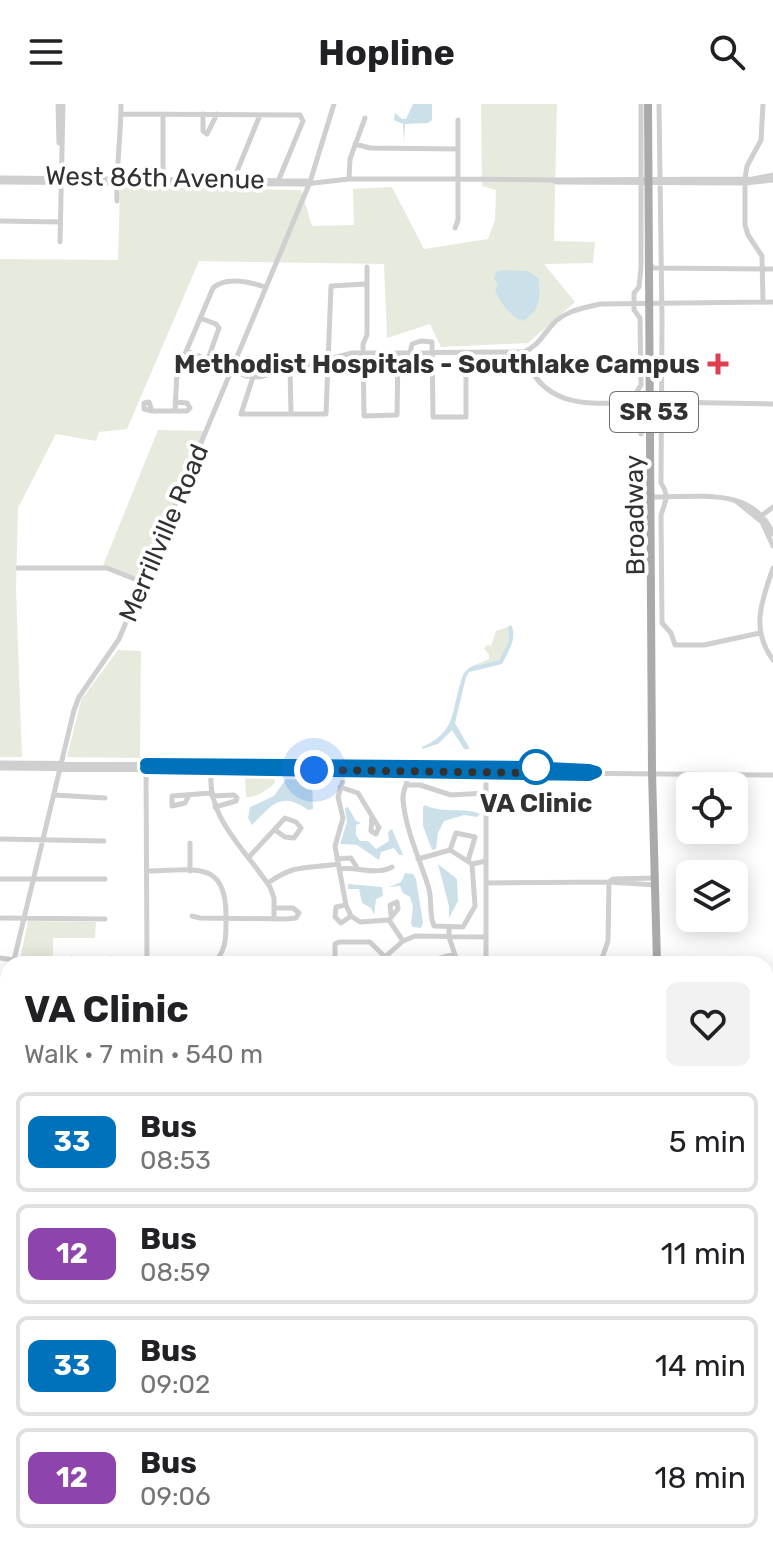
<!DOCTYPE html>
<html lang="en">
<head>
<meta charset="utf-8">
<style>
  :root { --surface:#fff; --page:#f2f2f2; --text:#202124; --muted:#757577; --line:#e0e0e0 }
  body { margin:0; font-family:Rubik,sans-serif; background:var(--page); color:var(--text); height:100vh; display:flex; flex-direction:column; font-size:30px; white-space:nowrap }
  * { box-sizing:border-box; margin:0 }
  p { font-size:26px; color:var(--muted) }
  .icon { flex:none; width:44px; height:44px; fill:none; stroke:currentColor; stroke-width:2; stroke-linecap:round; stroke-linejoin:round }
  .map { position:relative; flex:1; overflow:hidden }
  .side { position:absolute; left:0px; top:852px; width:774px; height:602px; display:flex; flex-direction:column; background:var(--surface); border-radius:24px 24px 0 0; box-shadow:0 4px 20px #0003 }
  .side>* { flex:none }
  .badge { padding:0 16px; border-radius:12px; font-size:28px; line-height:52px }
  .tools { position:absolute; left:676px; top:668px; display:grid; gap:16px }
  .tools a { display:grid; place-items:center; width:72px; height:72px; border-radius:12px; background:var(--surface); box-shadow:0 4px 20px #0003; font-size:40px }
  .you { position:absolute; width:40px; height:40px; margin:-20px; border:6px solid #fff; border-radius:50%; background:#1a73e8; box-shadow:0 0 0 12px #1a73e833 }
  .map>.badge { position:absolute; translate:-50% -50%; box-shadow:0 0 0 4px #fff }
  .round { display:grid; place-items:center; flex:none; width:84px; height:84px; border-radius:12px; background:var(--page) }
  .summary { display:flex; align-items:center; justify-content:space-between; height:136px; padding:0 24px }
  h1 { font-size:38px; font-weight:700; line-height:60px }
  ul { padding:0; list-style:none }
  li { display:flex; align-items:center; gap:24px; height:100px; margin:0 16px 12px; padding:0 8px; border:4px solid var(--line); border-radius:12px }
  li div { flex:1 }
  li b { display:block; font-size:30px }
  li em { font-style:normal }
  li .badge { min-width:88px; font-weight:700; text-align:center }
  header { display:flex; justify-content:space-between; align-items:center; height:104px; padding:0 24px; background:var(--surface); font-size:36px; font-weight:700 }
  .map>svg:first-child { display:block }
</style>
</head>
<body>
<header><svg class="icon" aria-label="menu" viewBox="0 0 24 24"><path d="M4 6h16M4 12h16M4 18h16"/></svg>Hopline<svg class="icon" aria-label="search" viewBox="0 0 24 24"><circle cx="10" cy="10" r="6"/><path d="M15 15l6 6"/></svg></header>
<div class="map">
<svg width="773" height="1453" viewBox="0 0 773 1453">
  <rect width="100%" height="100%" fill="#fff"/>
  <path fill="#e6ebde" d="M 481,0 L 557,0 L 554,137 L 595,138 L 593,159 L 544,160 L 575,198 L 528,239 L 441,243 L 430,220 L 387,234 L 384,160 L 199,157 L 127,325 L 99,328 L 96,337 L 56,330 L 18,404 L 16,484 L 22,653 L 0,653 L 0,155 L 118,156 L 120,83 L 301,86 L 312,122 L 354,121 L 353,85 L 392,83 L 424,145 L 488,135 L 495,116 L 496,86 L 482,82 Z
    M 158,326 L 208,327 L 142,478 L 102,464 Z
    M 508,523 L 509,537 L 499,556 L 470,563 L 489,555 L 489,551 L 484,544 L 487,541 L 491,542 L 496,527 Z
    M 118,546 L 141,547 L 140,654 L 67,653 L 81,596 Z
    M 271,670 L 274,672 L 275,679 C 268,686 256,694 246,693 L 245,671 Z
    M 28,817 L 96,818 L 95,834 L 53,834 L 53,860 L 19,860 Z"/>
  <path fill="#cce0ea" d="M 413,0 L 432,0 L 432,16 L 428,19 L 405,20 L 404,38 L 403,20 L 394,16 L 395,9 L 402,15 L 406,15 Z
    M 503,166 L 528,167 L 538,174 C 541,192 541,207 523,217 C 510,213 501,199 495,187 L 498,180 L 494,175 L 496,168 Z
    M 511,521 C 518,534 508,548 502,560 L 469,568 L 466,573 L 455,619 L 470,645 L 464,645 L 452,626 L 438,640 L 422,645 L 422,643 C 460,627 450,602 464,569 L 470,563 L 499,556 L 509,537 L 508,523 Z
    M 286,675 L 312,676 L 313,705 L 308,706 C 281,686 271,702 252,721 L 248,714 L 250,703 L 274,692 Z
    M 425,701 C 442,710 468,703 480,710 L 477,713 L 464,711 L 444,717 L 438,729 L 436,745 L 432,746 L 423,722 L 423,703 Z
    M 348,703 L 356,717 L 361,719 L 356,721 L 356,731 L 360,737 L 368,737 L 376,745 L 389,737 L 388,728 L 392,725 L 403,751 L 399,751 L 394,744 L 381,748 L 379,756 L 357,741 L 340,740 L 347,718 L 345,704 Z
    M 438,760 L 457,775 L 458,797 L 449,814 L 449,802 Z
    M 405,769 L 413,770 L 416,775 L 423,819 L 421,824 L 413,823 L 411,820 L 413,802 L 410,793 L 403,789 L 400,782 L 389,783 L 401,778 Z
    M 348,780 L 382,783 L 383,792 L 376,795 L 374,811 L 371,804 L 362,799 L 359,785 L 348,785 Z"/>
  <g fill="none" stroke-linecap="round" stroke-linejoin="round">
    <path stroke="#cce0ea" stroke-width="5" d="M 0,1307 L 8,1306
      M 468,1446 L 472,1453"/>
    <path stroke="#cfcfcf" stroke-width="5" d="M 58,0 L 59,39
      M 641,0 L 641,163 L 639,183 L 634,189 L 634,206 L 640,214 L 641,281 C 630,296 637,301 641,315 C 642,320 641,325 641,330
      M 659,0 L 662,216 L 661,379 C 670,393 665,397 661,411 L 662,519 L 671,529 L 675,541 L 704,541 L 760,529
      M 121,10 L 300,11 L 303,17 L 279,75
      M 203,10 L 203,27 L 207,30 L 217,10
      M 355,40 L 370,44 L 458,45
      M 773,71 L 753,75 L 551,76 L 558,78 L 745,79 L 773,76
      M 0,74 L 309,77
      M 349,75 L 350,55 L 365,14
      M 163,77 L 163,10
      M 233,77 L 260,11
      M 0,78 L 305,80 L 349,75 L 458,75 L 458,16
      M 117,97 C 116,64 121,32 121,0
      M 0,117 L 60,118
      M 455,124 L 458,116 L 458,75 L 551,76
      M 60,138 L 63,0
      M 649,158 L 653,164 L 773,165
      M 367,163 L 367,231 L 363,240 L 364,312 L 397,311 L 398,249
      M 763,198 L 762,152 L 748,131 L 745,121 L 745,75 L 747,62 L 761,36 L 763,0
      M 200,214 L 216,220 L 219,224 L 208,255
      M 187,247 L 246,272 L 259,273 L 352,249 L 524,248 C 538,242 542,232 552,221 C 564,207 583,204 600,200 L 773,198
      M 524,248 C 541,310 598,299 649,298
      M 410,249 L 412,240 L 421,237 L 432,238 L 433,313 L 466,313 L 466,249
      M 290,265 L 291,310
      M 253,273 L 241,310 L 326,310 L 331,182 L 366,180
      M 661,298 L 773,300
      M 152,307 L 144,305 L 144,299 L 149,298 L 152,307 L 187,307 L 190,304 L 187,299 L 175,298
      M 175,307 L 177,269 L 213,184 C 226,172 250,178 265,183
      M 651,393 C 694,394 753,381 773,430
      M 736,397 L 762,418 L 773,442
      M 761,412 L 773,403
      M 18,464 L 107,464 L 142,478
      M 773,464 C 762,496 750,525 773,556
      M 0,659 L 527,663 L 595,668
      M 146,661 L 147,860
      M 212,663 C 203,711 246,746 270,783 L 274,794 L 274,815
      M 0,664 L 773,671
      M 343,664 L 343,677 L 338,693 L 343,714 L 335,742 L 346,801 L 351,812 L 360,818 L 389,816 L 403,837
      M 408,666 C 410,677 402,685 403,696 C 406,728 420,755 429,785 C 432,797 429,811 434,822 L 463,823 L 475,802 L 472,760
      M 486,668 L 486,860
      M 406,681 L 420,681 L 451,691 L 486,689
      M 340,683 L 358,689 L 378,722 L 379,723 L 376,730 L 371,727 L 372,712
      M 54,691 L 105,694
      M 212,692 L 234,691 L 237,694 L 236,697 L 215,703
      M 188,693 L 185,699 L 172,702 L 172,692 L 211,689
      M 0,735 L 104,737
      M 190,739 L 190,767
      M 450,746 L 456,729 L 475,733 L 468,757
      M 249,753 L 285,714 L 296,718 L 301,724 L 294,734 L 285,733 L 275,726
      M 337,755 L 351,754 L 356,762
      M 418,755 L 450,746 L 472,760 L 486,757
      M 339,765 C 358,762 375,772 392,763
      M 147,767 C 194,767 227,754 226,814 C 226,833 227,846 213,860
      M 0,775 L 105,775
      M 610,777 L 613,775 L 655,774
      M 268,779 C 296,759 307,765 338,760
      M 486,779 L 609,778 L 656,781
      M 346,801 L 336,803 L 335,813 L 341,819 L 351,812
      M 192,812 L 200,814 L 287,815 L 296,814 L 299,809 L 293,804 L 274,804
      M 0,814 L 105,815
      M 389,816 L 398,805 L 397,798 L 390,801 L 391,811
      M 449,823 L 449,833 L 458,860
      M 0,854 L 14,856
      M 71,854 L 71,860
      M 147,856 L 175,856 L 191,860
      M 13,860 L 74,606 L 79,593 L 119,535 L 310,78 L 334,0
      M 110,860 L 110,854
      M 264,860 L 268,855 L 293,855 L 297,860
      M 335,860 L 335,840 L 339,838 L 370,838 L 392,860
      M 377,860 L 403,837 L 415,832 L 486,833
      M 436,860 L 437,855 L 454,850
      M 600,860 L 608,837 L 609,778
      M 0,912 L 8,879
      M 0,932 L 8,931
      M 0,1019 L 8,1017
      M 766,1124 L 773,1126
      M 0,1136 L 8,1136
      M 766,1192 L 773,1185
      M 766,1262 L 773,1267
      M 0,1340 L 8,1340
      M 4,1340 L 3,1428 L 8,1428
      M 766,1345 L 773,1345
      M 494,1446 L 494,1453
      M 0,1451 L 328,1453
      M 420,1453 L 420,1446"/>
    <path stroke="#aaa" stroke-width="8" d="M 648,0 L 652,668 L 657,860
      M 664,1446 L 664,1453"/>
  </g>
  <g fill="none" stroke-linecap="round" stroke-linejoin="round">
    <defs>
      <path id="line" d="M 146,660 L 527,663 L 589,666 L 596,668 L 589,671 L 146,664"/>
    </defs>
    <use href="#line" stroke="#fff" stroke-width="18"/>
    <use href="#line" stroke="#0072bc" stroke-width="12"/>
    <path stroke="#323232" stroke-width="8" stroke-dasharray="0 14.4" d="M 314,666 L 534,669 L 536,663"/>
  </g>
  <path fill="#df3e51" stroke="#fff" stroke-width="3" d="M714 248h8v8h8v8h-8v8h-8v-8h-8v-8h8z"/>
  <circle fill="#fff" stroke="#0072bc" stroke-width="4" cx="536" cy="663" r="16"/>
  <g text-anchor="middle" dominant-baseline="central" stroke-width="8" stroke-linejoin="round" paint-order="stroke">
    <rect fill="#fff" stroke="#707070" stroke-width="2" x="610" y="288" width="88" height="40" rx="6"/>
    <g font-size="24" font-weight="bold" fill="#323232">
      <text x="654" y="308">SR 53</text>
    </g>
    <g font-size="26" fill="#323232" stroke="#fff">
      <text transform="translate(155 74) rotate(1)">West 86th Avenue</text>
      <text transform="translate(635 411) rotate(-91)">Broadway</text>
      <text transform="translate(164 429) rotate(-67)">Merrillville Road</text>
    </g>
    <g font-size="26" font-weight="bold" fill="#323232" stroke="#fff" text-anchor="end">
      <text x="700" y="260">Methodist Hospitals - Southlake Campus</text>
    </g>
    <g font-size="26" font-weight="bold" fill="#323232" stroke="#fff">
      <text x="536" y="699">VA Clinic</text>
    </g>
  </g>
</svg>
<div class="tools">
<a><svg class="icon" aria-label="locate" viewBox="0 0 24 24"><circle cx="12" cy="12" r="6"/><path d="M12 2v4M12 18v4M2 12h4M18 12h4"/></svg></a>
<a><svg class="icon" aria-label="layers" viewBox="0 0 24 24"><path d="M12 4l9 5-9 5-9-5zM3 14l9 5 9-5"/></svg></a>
</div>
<div class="you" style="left:314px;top:666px"></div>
<section class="side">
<div class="summary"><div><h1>VA Clinic</h1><p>Walk · 7 min · 540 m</p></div><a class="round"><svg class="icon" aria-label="heart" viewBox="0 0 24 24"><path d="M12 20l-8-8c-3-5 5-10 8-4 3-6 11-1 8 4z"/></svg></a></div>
<ul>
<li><span class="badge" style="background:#0072bc;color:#fff">33</span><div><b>Bus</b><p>08:53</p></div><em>5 min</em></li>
<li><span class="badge" style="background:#8e44ad;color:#fff">12</span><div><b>Bus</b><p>08:59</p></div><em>11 min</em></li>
<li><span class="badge" style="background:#0072bc;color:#fff">33</span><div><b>Bus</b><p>09:02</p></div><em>14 min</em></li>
<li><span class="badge" style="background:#8e44ad;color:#fff">12</span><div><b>Bus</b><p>09:06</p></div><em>18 min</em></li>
</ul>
</section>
</div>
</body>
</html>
